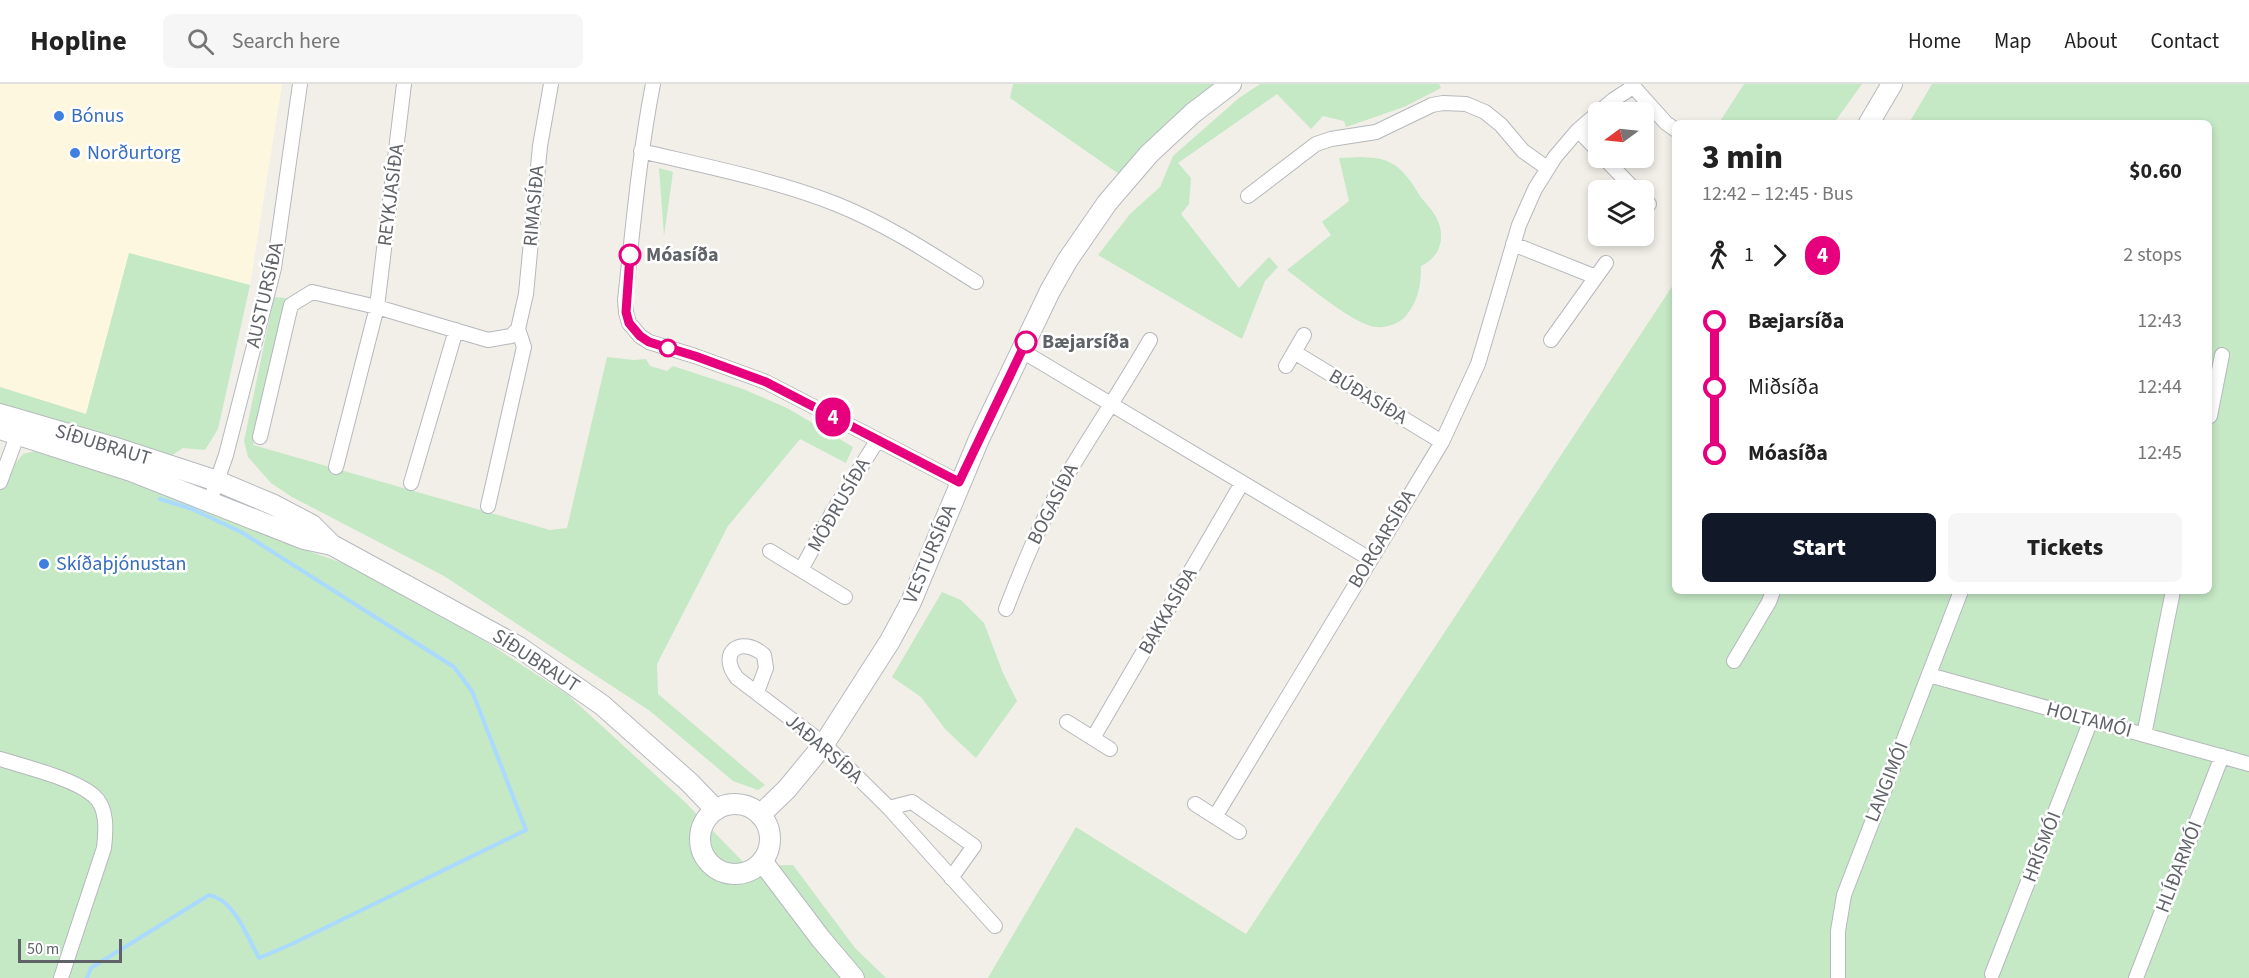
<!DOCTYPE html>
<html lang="en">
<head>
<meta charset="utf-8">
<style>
  :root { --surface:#fff; --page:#f6f6f6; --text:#222; --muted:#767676; --line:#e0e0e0; --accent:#111827 }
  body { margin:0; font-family:"Source Sans 3",sans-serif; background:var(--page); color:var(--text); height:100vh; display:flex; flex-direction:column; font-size:22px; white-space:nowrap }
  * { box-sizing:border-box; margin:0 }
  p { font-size:20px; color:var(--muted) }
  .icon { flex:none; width:33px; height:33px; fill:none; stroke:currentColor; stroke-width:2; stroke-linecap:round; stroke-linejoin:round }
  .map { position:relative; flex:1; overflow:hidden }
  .drawer { position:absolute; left:1672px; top:36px; width:540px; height:474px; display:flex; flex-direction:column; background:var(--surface); border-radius:9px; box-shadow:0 3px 9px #0003 }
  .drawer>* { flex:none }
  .badge { padding:0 12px; border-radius:20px; font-size:21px; line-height:39px }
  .needle { width:39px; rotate:255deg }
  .fabs { position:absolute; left:1588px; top:18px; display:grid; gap:12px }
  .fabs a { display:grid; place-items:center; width:66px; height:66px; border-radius:9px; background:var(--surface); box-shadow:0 3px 9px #0003; font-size:30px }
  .scale { position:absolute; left:18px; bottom:15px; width:104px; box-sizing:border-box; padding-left:6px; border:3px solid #5f6368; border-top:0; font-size:16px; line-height:21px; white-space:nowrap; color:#5f6368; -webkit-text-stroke:4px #fff; paint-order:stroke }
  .map>.badge { position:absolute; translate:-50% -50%; box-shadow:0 0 0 3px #fff }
  .legs { display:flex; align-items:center; gap:9px; height:66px; padding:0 30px; font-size:20px }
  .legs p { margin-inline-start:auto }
  .summary { display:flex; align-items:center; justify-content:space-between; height:102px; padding:0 30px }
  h1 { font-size:33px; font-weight:800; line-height:45px }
  .action { display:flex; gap:12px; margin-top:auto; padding:12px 30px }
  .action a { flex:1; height:69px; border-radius:9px; background:var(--accent); color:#fff; font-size:24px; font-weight:800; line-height:69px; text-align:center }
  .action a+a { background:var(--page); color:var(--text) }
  ul { padding:0 30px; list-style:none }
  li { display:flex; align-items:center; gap:21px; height:66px; font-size:22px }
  li i { display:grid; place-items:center; width:9px; height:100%; margin:0 8px; background:currentColor }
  li i::after { content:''; width:15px; height:15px; margin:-8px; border:4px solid; border-radius:50%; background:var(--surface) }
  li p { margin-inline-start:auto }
  li:first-child i { background:linear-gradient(#0000 50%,currentColor 0) }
  li:last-child i { background:linear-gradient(currentColor 50%,#0000 0) }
  header { display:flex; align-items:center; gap:36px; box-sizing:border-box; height:84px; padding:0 30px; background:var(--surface); border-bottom:2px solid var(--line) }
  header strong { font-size:28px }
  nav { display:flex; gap:33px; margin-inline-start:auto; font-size:21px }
  .search { width:420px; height:54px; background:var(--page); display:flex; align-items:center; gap:15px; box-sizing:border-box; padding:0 21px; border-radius:9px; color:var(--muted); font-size:22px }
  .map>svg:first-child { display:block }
</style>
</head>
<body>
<header>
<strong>Hopline</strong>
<div class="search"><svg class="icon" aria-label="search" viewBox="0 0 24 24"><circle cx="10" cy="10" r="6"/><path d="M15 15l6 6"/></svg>Search here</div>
<nav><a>Home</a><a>Map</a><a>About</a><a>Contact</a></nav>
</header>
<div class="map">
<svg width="2249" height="894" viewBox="0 0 2249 894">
  <rect width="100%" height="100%" fill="#f1efe8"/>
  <path fill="#fef7e0" d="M 0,0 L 282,0 L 250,201 L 129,170 L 86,330 L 0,303 Z"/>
  <path fill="#c5e8c5" d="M 1013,0 L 1220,0 L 1119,90 L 1010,14 Z
    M 1260,0 L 1439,0 L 1441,4 L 1404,23 L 1346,43 L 1344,37 L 1323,32 L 1311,45 L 1277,10 L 1178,79 L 1191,94 L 1189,120 L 1181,130 L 1239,204 L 1269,173 L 1278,183 L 1265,197 L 1242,255 L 1098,171 L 1130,130 L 1160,103 L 1173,72 L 1239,14 Z
    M 1744,0 L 1862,0 L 1834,39 L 1719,39 Z
    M 1932,0 L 2249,0 L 2249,894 L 988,894 L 1076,743 L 1246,850 L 1675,198 L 1676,507 L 2210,507 L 2210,39 L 1909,39 Z
    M 1361,73 C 1370,74 1380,73 1389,78 C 1403,84 1412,99 1420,112 C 1425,119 1433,126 1437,135 C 1446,154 1440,173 1421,182 C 1421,202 1418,218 1405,233 C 1398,240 1386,244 1376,243 C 1354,241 1306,200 1287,186 L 1331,151 L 1322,138 L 1349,117 L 1339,74 Z
    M 659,84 L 673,88 L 664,152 Z
    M 129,169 L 250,201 L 218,345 L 205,366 L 183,364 L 165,376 L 0,326 L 0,303 L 86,330 Z
    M 274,213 L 286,214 L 253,361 L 550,446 L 567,444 L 607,273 L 634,276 L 646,275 L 650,282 L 667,287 L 673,282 L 743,305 L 787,324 L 853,363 L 846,379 L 800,355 L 728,442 L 657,580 L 658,610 L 765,701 L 758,706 L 733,697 L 650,627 L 444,492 L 292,413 L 271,399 L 248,373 L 244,357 Z
    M 40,366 L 142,400 L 292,461 L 356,484 L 468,546 L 568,611 L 685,718 L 747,782 L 793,781 L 855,864 L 886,894 L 0,894 L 0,378 L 14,381 L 23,370 Z
    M 942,508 L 961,516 L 984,539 L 1003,589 L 1017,617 L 976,674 L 946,646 L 921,613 L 892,593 Z"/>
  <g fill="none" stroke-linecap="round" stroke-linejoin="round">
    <path stroke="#aadaff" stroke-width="4" d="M 87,894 L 91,884 L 209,811 C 235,816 247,853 259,874 L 292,860 L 526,746 L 472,607 L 454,583 L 241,448 L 192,425 L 160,415"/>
    <defs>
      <path id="street" d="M 653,0 C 639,72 633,144 625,216 L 626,228 L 629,239 L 640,252 L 649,258 L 695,272 L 766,298 L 959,398
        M 1631,0 L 1666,39 L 1676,46
        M 1578,46 L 1599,68
        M 641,67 C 704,82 776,96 836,120 C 886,140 930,169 976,198
        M 1604,74 L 1635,106
        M 1248,112 L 1316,60 L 1331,55 L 1376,48 L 1432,21 L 1443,19 L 1466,20 L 1485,28 L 1501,41 L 1523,67 L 1547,84
        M 1644,115 L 1649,120
        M 1513,160 L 1596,193 L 1551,256
        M 1596,193 L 1606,179
        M 1022,267 L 1370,475
        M 1294,268 L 1442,358
        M 1286,282 L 1304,251
        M 2210,332 L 2222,271
        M 260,353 L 291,221 L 312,208 L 377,223 L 488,256 L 511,252 L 518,245 L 526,210 L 540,62 L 551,0
        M 336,383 L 377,223 L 404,0
        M 0,398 L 20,344
        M 411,399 L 456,246
        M 210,417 L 226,371 L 274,184 L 300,0
        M 488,422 L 524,263 L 518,245
        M 770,467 L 845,513
        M 801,486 L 832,429 L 877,357
        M 1006,525 C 1026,473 1048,421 1078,373 C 1102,334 1127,296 1150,256
        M 1734,577 L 1769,518 L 1773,507
        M 1929,591 L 2249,680
        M 757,608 L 766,584 L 764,571 C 741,551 717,568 737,594 L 824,660 L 889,724 L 995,842
        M 1067,638 L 1110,665
        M 2144,651 L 2173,507
        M 1093,654 L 1242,399
        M 0,675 C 26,683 72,694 93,711 C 108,723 106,747 104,764 L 61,894
        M 1195,720 L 1239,748
        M 889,724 L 912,718 L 974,762 L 951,794
        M 1215,733 L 1442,358 L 1478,280 L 1519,141 L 1535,105 L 1555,73 L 1578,46 L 1613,16 L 1633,3
        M 1992,890 L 2091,636
        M 1838,894 L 1838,847 L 1844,811 L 1961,507
        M 2136,894 L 2222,672"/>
      <path id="secondary" d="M 1869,39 L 1892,0
        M 0,330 L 113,363 L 217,397 L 274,421 L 312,441 L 332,461 L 519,563 L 602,621 L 689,698 L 716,726
        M 0,345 L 131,387 L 304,455 L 332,461
        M700 755a35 35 0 1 1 70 0a35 35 0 1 1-70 0Z
        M 760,731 L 787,705 L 824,660 L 890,557 L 911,518 L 979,355 L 1050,207 L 1067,177 L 1107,119 L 1149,70 L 1193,29 L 1231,0
        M 762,777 L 821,855 L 854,894"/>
    </defs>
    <use href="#street" stroke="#b5b8bc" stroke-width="16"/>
    <use href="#secondary" stroke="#b6babf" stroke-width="22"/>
    <use href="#street" stroke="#fff" stroke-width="14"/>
    <use href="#secondary" stroke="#fff" stroke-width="20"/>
  </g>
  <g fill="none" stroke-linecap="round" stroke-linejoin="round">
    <defs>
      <path id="line-1" d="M 630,171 L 626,228 L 629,239 L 640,252 L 649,258 L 695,272 L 766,298 L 959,398 L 1026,258"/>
    </defs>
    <use href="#line-1" stroke="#fff" stroke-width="14"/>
    <use href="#line-1" stroke="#e6007e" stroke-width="9"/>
  </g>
  <g fill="#3f7fe0" stroke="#fff" stroke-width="2">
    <circle cx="59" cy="32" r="6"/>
    <circle cx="75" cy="69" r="6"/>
    <circle cx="44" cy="480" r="6"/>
  </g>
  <g fill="#fff" stroke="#e6007e" stroke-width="3">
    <circle cx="630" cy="171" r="10"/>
    <circle cx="1026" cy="258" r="10"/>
    <circle cx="668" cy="264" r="8"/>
  </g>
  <g text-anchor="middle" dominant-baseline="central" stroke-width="5" stroke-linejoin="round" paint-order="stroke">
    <g font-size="20" fill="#366cbe" stroke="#fff" text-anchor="start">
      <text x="71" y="32">Bónus</text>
      <text x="87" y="69">Norðurtorg</text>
      <text x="56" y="480">Skíðaþjónustan</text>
    </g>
    <g font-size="20" fill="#5f6368" stroke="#fff">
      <text transform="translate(391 111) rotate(-83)">REYKJASÍÐA</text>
      <text transform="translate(534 122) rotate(-85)">RIMASÍÐA</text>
      <text transform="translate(265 211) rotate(-77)">AUSTURSÍÐA</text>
      <text transform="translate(1368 313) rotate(31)">BÚÐASÍÐA</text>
      <text transform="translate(103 361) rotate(17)">SÍÐUBRAUT</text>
      <text transform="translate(1053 420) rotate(-63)">BOGASÍÐA</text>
      <text transform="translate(839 421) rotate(-60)">MÖÐRUSÍÐA</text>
      <text transform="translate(1382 455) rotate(-59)">BORGARSÍÐA</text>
      <text transform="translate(930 470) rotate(-67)">VESTURSÍÐA</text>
      <text transform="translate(1168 527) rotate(-60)">BAKKASÍÐA</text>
      <text transform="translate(536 577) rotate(33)">SÍÐUBRAUT</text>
      <text transform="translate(2089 636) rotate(15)">HOLTAMÓI</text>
      <text transform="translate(824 665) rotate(41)">JAÐARSÍÐA</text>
      <text transform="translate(1887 698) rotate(-68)">LANGIMÓI</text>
      <text transform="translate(2042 763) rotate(-69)">HRÍSMÓI</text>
      <text transform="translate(2179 783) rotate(-69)">HLÍÐARMÓI</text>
    </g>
    <g font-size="20" font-weight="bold" fill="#5f6368" stroke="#fff" text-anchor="start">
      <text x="646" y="171">Móasíða</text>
      <text x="1042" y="258">Bæjarsíða</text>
    </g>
  </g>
</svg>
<div class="fabs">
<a><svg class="needle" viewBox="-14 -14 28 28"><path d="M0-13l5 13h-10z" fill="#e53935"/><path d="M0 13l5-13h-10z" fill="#767676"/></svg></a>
<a><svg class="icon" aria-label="layers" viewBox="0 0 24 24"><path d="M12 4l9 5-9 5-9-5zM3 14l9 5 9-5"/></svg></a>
</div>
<div class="scale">50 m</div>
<b class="badge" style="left:833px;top:333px;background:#e6007e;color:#fff">4</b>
<section class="drawer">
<div class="summary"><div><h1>3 min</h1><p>12:42 – 12:45 · Bus</p></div><b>$0.60</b></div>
<div class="legs"><svg class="icon" aria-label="walk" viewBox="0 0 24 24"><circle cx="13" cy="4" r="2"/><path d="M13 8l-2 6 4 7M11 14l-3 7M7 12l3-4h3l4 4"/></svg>1<svg class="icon" aria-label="forward" viewBox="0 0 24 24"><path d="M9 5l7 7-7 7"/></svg><b class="badge" style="background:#e6007e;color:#fff">4</b><p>2 stops</p></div>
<ul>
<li><i style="color:#e6007e"></i><b>Bæjarsíða</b><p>12:43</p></li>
<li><i style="color:#e6007e"></i><span>Miðsíða</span><p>12:44</p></li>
<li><i style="color:#e6007e"></i><b>Móasíða</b><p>12:45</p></li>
</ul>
<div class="action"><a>Start</a><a>Tickets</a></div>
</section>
</div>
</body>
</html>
